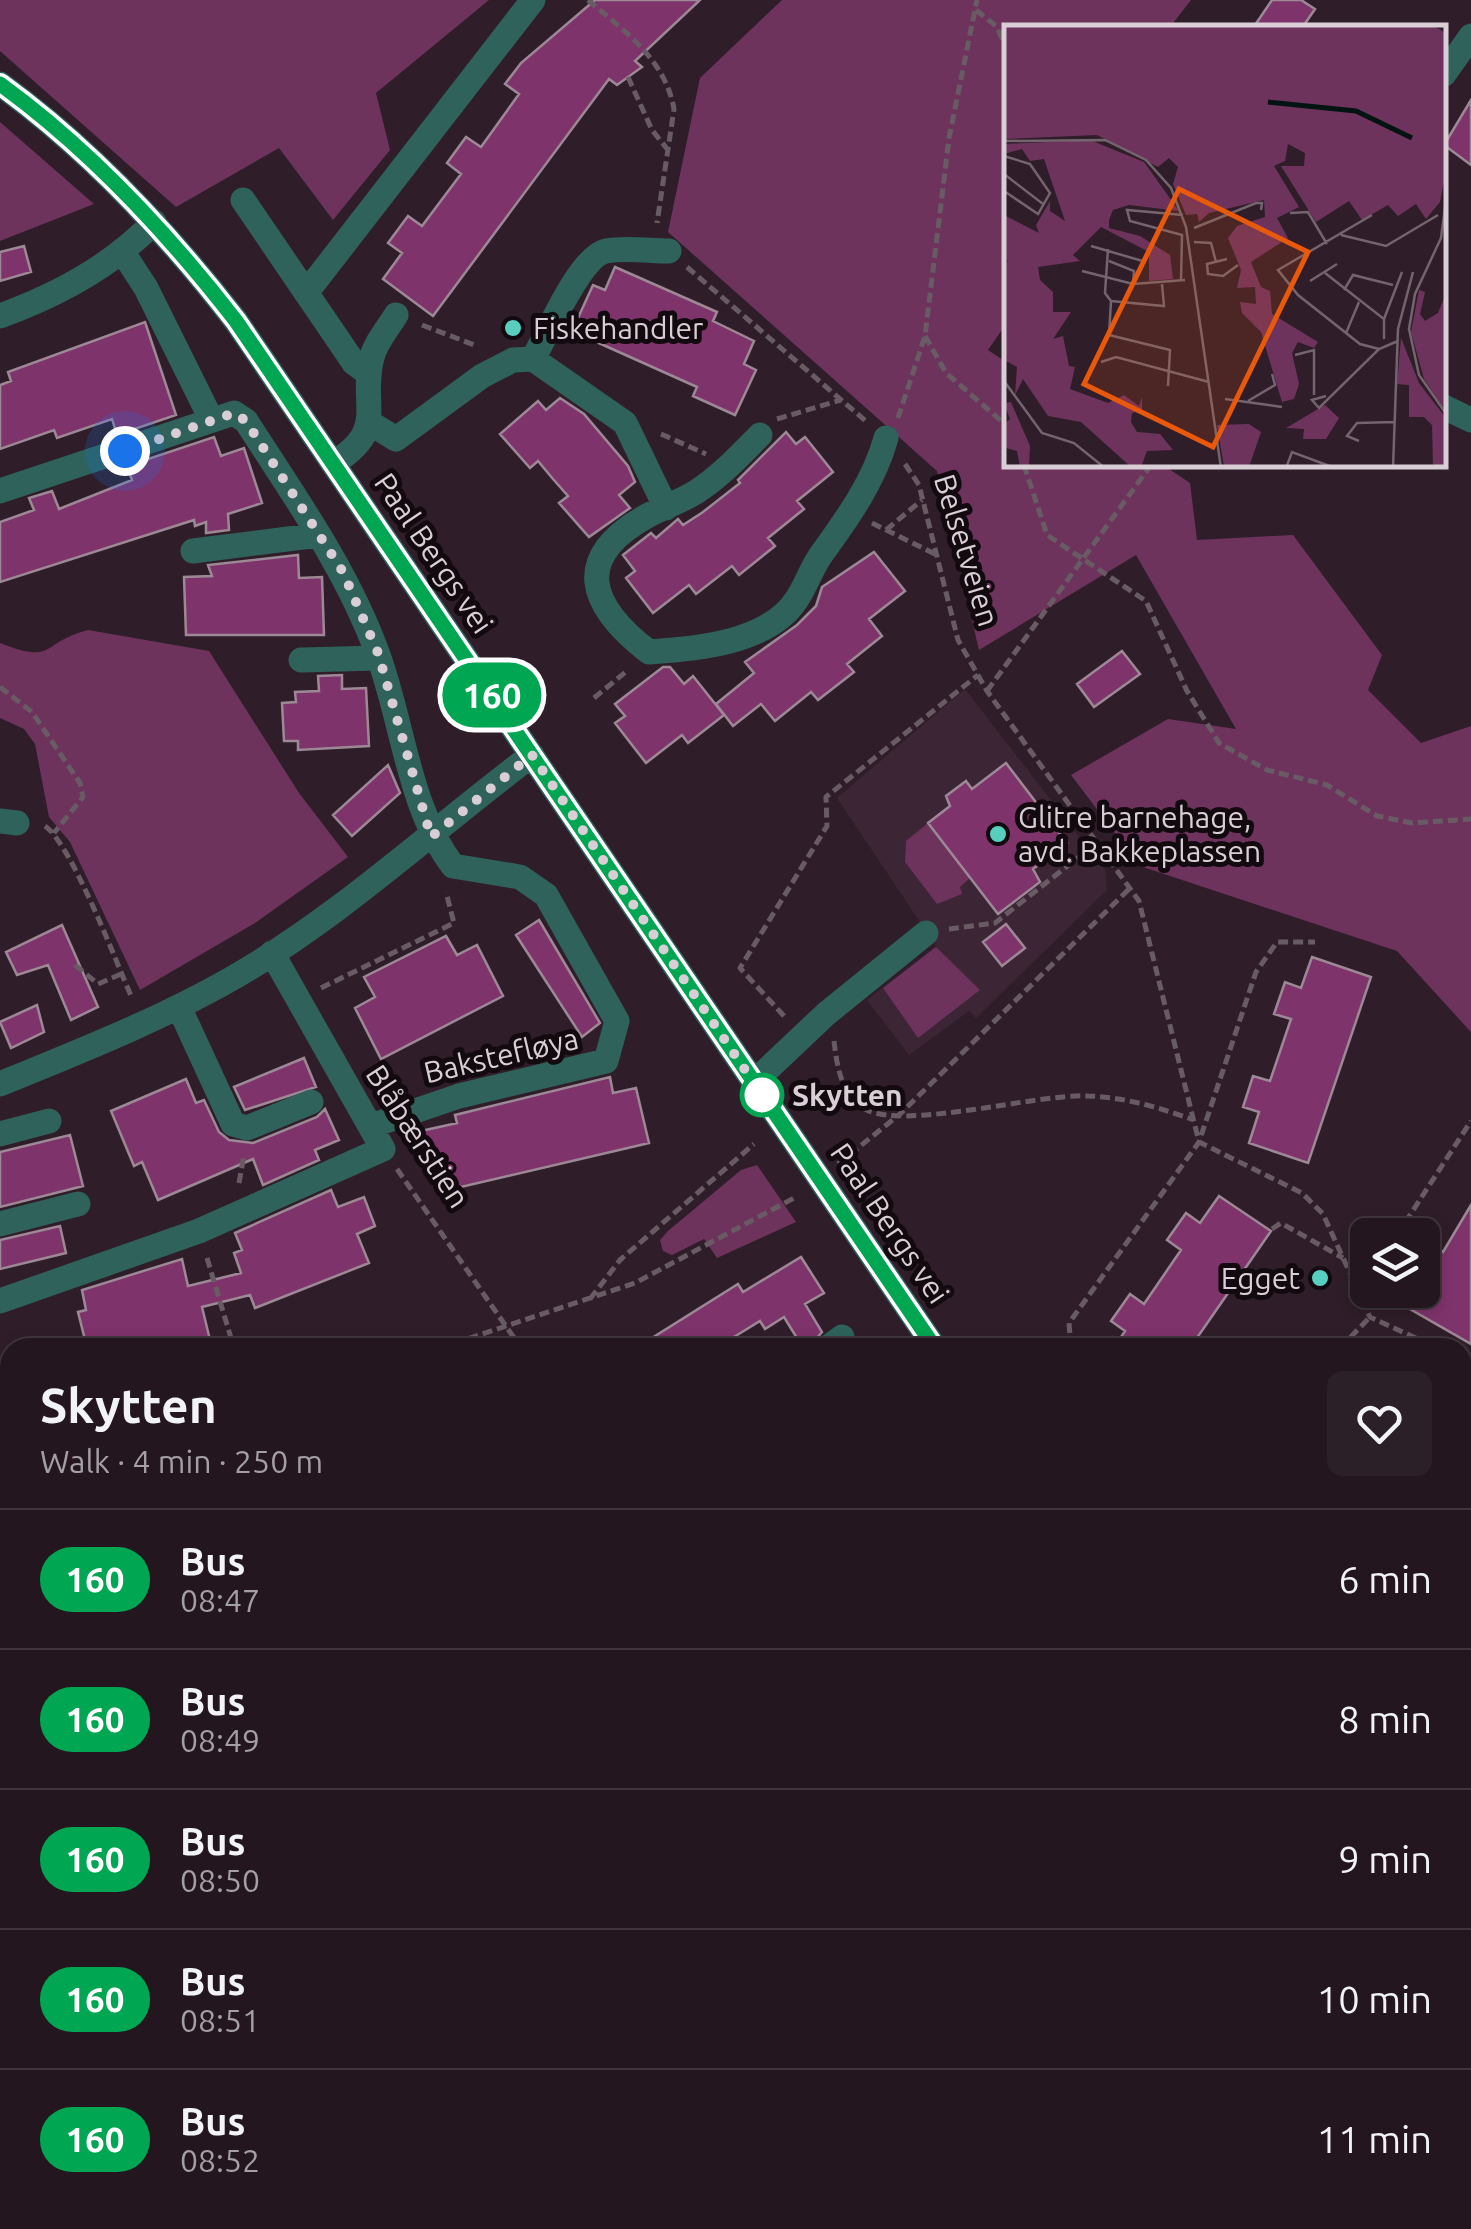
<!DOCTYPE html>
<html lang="en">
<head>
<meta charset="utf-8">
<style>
  :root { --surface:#23161f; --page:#2b1f28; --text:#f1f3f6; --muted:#a39fa4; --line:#40353d }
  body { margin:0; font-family:Ubuntu,sans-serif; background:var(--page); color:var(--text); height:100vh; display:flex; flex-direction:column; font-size:38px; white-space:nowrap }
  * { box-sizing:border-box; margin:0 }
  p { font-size:32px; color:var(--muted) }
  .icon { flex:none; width:55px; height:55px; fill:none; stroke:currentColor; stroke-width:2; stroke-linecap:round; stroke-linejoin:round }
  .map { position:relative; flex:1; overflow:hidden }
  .drawer { position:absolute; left:0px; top:1338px; width:1472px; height:892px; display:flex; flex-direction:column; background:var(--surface); border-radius:30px 30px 0 0; box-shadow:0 5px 15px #0003,0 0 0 2px var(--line) }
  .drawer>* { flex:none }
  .badge { padding:0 20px; border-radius:32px; font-size:35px; line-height:65px }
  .tools { position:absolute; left:1350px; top:1218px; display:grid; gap:20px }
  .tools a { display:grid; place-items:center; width:90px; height:90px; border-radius:15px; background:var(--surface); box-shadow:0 5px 15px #0003,0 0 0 2px var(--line); font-size:50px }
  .you { position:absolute; width:50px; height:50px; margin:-25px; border:8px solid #fff; border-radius:50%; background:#1a73e8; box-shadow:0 0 0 15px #1a73e833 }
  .map>.badge { position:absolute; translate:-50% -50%; box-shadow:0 0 0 5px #fff }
  .round { display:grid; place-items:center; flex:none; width:105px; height:105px; border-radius:15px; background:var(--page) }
  .summary { display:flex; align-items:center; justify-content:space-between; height:170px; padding:0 40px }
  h1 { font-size:48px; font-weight:700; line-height:75px }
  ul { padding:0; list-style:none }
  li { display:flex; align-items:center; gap:30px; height:140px; padding:0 40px; border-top:2px solid var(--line) }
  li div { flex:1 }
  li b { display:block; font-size:38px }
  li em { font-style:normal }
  li .badge { min-width:110px; font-weight:700; text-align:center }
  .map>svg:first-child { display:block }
</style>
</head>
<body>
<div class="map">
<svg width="1471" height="2229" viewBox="0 0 1471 2229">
  <rect width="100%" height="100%" fill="#2f1e29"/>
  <path fill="#3c2535" d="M 965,689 L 1105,870 L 1107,890 L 976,1018 L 969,1011 L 909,1055 L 867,1000 L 936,946 L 837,798 Z
    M 0,1927 L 10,1950 L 10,2030 L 0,2035 Z"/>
  <path fill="#6d335d" d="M 0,0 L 489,0 L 376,93 L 390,150 L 333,220 L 279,148 L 176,207 L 0,51 Z
    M 782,0 L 1191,0 L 1170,27 L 1006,28 L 1006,324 L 988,350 L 1006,362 L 1006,465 L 1163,465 L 1190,483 L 1197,540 L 1293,535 L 1382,655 L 1368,690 L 1421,743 L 1471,726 L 1471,1032 L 1397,951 L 1140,866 L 1071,775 L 1168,719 L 1236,729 L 1136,555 L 979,650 L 937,471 L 668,232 L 700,78 Z
    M 0,122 L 94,204 L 0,241 Z
    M 88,630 L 209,651 L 299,793 L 348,857 L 255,923 L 140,990 L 70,842 L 49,817 L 35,744 L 24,729 L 0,718 L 0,643 C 56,665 39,643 88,630 Z
    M 928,823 L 970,878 L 960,887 L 962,894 L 937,904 L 905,862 L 906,841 Z
    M 936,947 L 980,990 L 918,1038 L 883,988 Z
    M 757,1165 L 796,1222 L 717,1258 L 704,1239 L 672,1255 L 663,1251 L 660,1240 L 668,1231 L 741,1170 Z
    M 1471,1975 L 1471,2093 L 1463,2080 L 1462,1982 Z
    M 378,2220 L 652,2220 L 651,2229 L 378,2229 Z"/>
  <path fill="#7f336b" stroke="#9d8896" stroke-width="2.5" d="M 595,0 L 700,0 L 635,61 L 642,67 L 617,85 L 609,79 L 433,316 L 383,279 L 402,253 L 388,243 L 408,216 L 422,226 L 461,174 L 447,163 L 466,137 L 481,147 L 519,94 L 505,84 L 521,63 Z
    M 1272,0 L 1301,0 L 1315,9 L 1302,28 L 1253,28 Z
    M 1471,100 L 1471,165 L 1444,145 Z
    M 24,246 L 31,272 L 0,281 L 0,252 Z
    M 615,267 L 717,312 L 713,321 L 754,341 L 744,364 L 756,370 L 735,415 L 693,396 L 697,387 L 572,331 L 593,285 L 605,290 Z
    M 145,322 L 176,415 L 117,435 L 112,419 L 57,438 L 54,430 L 0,449 L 0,385 L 11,381 L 8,372 Z
    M 560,398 L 584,414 L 628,466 L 635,482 L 619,495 L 630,508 L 589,537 L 559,503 L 568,496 L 553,479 L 538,461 L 530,468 L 500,434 L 538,401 L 546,410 Z
    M 786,432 L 796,444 L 805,437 L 833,472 L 797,501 L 804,509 L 768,538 L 775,546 L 739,575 L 732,566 L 696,594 L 689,585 L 653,613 L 626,578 L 635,571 L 623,555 L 651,533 L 656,538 L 678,519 L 683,525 L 703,512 L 740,483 L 738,480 Z
    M 214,437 L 221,456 L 244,448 L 262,503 L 228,514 L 229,530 L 206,533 L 206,522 L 195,526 L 194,520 L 0,582 L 0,522 L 34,510 L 29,498 L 52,491 L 59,509 L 132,480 L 127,466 Z
    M 874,552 L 905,591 L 869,619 L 882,636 L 847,664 L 854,672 L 818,700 L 811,692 L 775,721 L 761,704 L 733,726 L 716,704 L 754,673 L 745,662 L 797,625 L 816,606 L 822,587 Z
    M 298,555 L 299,578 L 322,577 L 324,635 L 186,635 L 184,577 L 212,576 L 208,565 Z
    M 1122,651 L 1140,674 L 1094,707 L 1077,684 Z
    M 663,667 L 670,667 L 684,684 L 693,676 L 724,715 L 688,743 L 682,735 L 646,763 L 615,723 L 625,716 L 615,704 Z
    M 342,675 L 342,689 L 366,688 L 369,746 L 298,750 L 298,741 L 284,741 L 282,703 L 296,702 L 295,692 L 319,691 L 318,676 Z
    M 1006,763 L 1067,843 L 1033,869 L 1040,882 L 998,914 L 928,823 L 950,806 L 946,796 L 966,781 L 972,789 Z
    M 388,765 L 400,793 L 352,836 L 333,815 Z
    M 539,920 L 600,1023 L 582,1037 L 516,935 Z
    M 1006,924 L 1025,948 L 1002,966 L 983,942 Z
    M 62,925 L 98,1007 L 71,1020 L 48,965 L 17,975 L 6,952 Z
    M 446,936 L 457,955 L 477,945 L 503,996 L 381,1059 L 355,1008 L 375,997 L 364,977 Z
    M 1312,957 L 1371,977 L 1308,1163 L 1249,1143 L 1259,1112 L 1243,1107 L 1253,1076 L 1270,1081 L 1291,1019 L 1274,1014 L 1285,982 L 1301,988 Z
    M 37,1005 L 44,1032 L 11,1048 L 0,1022 Z
    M 304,1058 L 316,1087 L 245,1110 L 234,1087 Z
    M 610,1077 L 613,1093 L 636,1088 L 649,1143 L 448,1190 L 439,1153 L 427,1156 L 421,1131 L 457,1123 L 455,1115 Z
    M 186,1079 L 196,1103 L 204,1100 L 219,1132 L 229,1140 L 253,1143 L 317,1117 L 325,1109 L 339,1140 L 315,1150 L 319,1160 L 263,1185 L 253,1159 L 158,1200 L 142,1162 L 134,1166 L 111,1111 Z
    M 70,1135 L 83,1186 L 0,1207 L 0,1152 Z
    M 331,1190 L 338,1207 L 364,1197 L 375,1226 L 357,1234 L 369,1263 L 255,1308 L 250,1295 L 202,1307 L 210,1340 L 179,1348 L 87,1348 L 78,1312 L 86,1310 L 82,1290 L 182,1259 L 188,1286 L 241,1273 L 234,1253 L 242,1250 L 235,1233 Z
    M 1219,1196 L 1271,1231 L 1190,1348 L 1114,1348 L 1125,1331 L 1111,1321 L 1130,1294 L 1144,1304 L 1181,1250 L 1167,1240 L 1186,1213 L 1200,1223 Z
    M 1471,1205 L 1471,1344 L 1410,1309 L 1422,1290 L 1422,1240 L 1443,1252 Z
    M 60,1226 L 66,1253 L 0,1269 L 0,1240 Z
    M 801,1257 L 824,1293 L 805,1304 L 822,1332 L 808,1348 L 803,1348 L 784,1317 L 765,1329 L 760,1321 L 716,1348 L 636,1348 L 738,1284 L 743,1292 Z"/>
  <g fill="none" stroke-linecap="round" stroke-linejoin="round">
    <path stroke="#695b64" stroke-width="5" stroke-dasharray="10 5" stroke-linecap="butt" d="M 588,0 C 625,32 665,59 674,109 L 657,223
      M 976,10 L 996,26 L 1006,46
      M 628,77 L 652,130 L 668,150
      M 687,267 L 868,423
      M 422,325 L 477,346
      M 925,336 L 946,373 L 1006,425
      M 898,418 L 925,336 L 949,138 L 977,0
      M 777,419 L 841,400
      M 661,434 L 706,454
      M 905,464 L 919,485 L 958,640 L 987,691 L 1139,901 L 1199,1142 L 1302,1193 L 1323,1214 L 1370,1317 L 1437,1348
      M 1024,465 L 1047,535 L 1146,601 L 1187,691 L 1219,743 L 1267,770 L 1327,785 L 1377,816 L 1412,823 L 1471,819
      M 872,523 L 939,556
      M 886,530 L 922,500
      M 0,687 L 32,712 L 80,783 L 83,797 L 54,833
      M 987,691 L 1151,465
      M 594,698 L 628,670
      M 45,826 C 72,845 116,962 132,998
      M 949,929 L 995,923 L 1098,842
      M 75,965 L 98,984 L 121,974
      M 321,988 L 454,923 L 446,892
      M 784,1016 L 740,968 L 827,826 L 826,797 L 978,675
      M 834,1041 C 837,1066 841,1095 865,1109 C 904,1131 1039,1093 1088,1096 C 1124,1097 1161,1108 1194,1120
      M 838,1164 L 900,1114 L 1130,888
      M 397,1169 L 521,1348
      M 239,1183 L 244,1155
      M 1272,1229 L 1281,1223 L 1343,1258
      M 1397,1235 L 1471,1121
      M 207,1258 L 234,1348
      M 1359,1293 L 1368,1280
      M 590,1299 L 620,1260 L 754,1144
      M 440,1348 L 635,1283 L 794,1198
      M 1071,1348 L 1069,1323 L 1199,1142 L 1256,972 L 1277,942 L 1315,942
      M 1340,1348 L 1370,1317
      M 1462,1359 L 1471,1364
      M 0,1482 L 10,1479
      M 0,1729 L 10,1724
      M 0,1859 L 10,1861
      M 1462,1960 L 1471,1961
      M 0,1985 L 10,1981
      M 1462,2016 L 1471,2034
      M 0,2091 L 10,2089
      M 507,2220 L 508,2229
      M 932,2220 L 933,2229"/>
    <path stroke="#2e625b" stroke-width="25" d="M 1444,74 L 1471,36
      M 0,84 C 91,150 167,232 236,321 L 935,1348
      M 243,200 L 354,363 L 369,374
      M 122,251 L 146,288 L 211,419
      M 306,293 L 533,0
      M 0,316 C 55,296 113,265 154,222
      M 533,359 C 547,335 580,256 606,251 C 626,247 650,251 669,251
      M 1444,407 L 1471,420
      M 370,423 L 396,439 L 482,376 L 513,360 L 533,359 L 625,423 L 666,508
      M 760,435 C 739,456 721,476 696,492 C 680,502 663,507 647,516 C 571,558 589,606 649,652 C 696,649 769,643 797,599 C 807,584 812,566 823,552 C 849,516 874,481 886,438
      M 334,463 C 389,428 359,407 372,357 C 376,342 388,328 396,315
      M 0,491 L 234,413 L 246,421 C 294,496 346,568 377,652 C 403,721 408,807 453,866 L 520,877 L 546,895 L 617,1021 L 606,1061 L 459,1096 L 371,1126
      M 193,551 L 319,535
      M 301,660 L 379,658
      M 0,821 L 17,823
      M 179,1007 L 233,1124 L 247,1128 L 311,1102
      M 753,1083 L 826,1014 L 926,933
      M 0,1084 C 78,1052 157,1021 231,979 C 340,917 432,830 532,755
      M 0,1134 L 49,1121
      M 0,1224 L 78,1204
      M 0,1301 L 199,1231 L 383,1149 L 272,953
      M 827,1348 L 842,1337
      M 0,1642 L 10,1659
      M 1462,1702 L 1471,1694
      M 0,1788 L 10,1784
      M 1462,2129 L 1471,2142
      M 1462,2177 L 1471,2173
      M 1399,2220 L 1404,2229
      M 1271,2229 L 1316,2220"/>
  </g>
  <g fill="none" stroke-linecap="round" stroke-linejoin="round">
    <defs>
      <path id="line" d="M 0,84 C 91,150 167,232 236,321 L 935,1348"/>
    </defs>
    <use href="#line" stroke="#fff" stroke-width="22"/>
    <use href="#line" stroke="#00a651" stroke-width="15"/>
    <path stroke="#d9ced5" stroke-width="10" stroke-dasharray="0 18" d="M 125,451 L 234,413 L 246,421 L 343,572 L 378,653 L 431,837 L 532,755 L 762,1095"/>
  </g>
  <g fill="#58cebf" stroke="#120a0f" stroke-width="4">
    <circle cx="513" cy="328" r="10"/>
    <circle cx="998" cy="834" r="10"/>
    <circle cx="1320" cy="1278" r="10"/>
  </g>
  <circle fill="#fff" stroke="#00a651" stroke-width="5" cx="762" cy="1095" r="20"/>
  <g text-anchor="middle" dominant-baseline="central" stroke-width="10" stroke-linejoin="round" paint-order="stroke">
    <g font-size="30" fill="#d9ced5" stroke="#120a0f" text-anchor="start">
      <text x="533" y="328">Fiskehandler</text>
      <text x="1018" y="817">Glitre barnehage,<tspan x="1018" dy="34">avd. Bakkeplassen</tspan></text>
      <text x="1300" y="1278" text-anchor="end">Egget</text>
    </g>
    <g font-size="30" fill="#d9ced5" stroke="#120a0f">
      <text transform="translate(967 550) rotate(73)">Belsetveien</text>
      <text transform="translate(434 553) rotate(56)">Paal Bergs vei</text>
      <text transform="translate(501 1055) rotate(-13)">Bakstefløya</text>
      <text transform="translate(418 1136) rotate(57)">Blåbærstien</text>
      <text transform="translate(890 1223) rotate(56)">Paal Bergs vei</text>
    </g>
    <g font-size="30" font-weight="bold" fill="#d9ced5" stroke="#120a0f" text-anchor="start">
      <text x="792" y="1095">Skytten</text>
    </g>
  </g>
  <g transform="translate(1004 25)">
    <rect width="442" height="442" fill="#2f1e29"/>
    <path d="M 0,0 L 428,0 L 442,8 L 442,146 L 436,177 L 422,194 L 412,179 L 394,191 L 384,180 L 358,195 L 345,176 L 312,197 L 277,141 L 300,141 L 301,128 L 284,119 L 281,136 L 270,141 L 295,182 L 273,193 L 284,213 L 247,237 L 257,262 L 266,266 L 268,289 L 314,317 L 310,323 L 294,317 L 288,328 L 295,359 L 290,374 L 278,377 L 257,307 L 238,288 L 236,277 L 252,279 L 251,262 L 233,263 L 237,245 L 224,213 L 233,201 L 261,192 L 260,175 L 205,188 L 195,197 L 193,189 L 182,190 L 169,159 L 174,142 L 165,133 L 154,142 L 93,110 L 0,114 ZM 86,115 L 140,137 L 175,186 L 125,180 L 109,185 L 105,195 L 105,203 L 136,211 L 166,230 L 169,254 L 145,256 L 145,227 L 97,202 L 69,230 L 76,236 L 34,242 L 36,255 L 49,267 L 49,287 L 67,287 L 49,314 L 59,311 L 65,341 L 71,342 L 66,364 L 104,378 L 120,370 L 135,381 L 138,372 L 138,385 L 128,388 L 127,397 L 133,407 L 156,409 L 169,425 L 143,426 L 137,442 L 127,442 L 77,397 L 44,391 L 19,354 L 11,370 L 13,342 L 0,335 L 0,238 L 5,236 L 0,235 L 0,190 L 35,208 L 32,200 L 46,176 L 46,186 L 61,196 L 40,134 L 26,136 L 18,124 L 0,129 L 0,119 ZM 415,265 L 421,267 L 416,289 L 421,296 L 434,288 L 442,268 L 442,387 L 420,354 L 407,307 ZM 397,313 L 415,358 L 442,393 L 442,442 L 429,442 L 428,400 L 420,392 L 405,392 L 405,360 L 393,359 ZM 7,377 L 26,421 L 25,442 L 16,442 L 13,426 L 2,423 L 0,399 L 6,394 L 0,378 ZM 321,380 L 335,393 L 322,414 L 299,414 L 300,404 L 282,403 ZM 245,399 L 257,407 L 245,442 L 220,442 L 213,400 Z" fill="#6d335d"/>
    <path fill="none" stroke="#031311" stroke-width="5" d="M 264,77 L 352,86 L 408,113"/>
    <path fill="none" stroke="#73646e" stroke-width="2.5" d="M 0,116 L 101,115 L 142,135 L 167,163 L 182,202 L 217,443M 0,131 L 26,139 L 46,168 L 34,189 L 0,166M 0,149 L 39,179M 443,168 L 437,213 L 411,269 L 405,304 L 415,350 L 443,390M 286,188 L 304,187 L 323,219M 368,190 L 274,245 L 294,270 L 356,319 L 375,324M 190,203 L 252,178 L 258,178 L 257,185M 337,210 L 382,221 L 434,190M 190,217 L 207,218 L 212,237M 87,221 L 142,237M 104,224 L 101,268 L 107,276 L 160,281 L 158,259M 223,234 L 203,239 L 204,249 L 219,251 L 234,240M 105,236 L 130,246 L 129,259M 78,246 L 129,259 L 181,255M 321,248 L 380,294 L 380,314M 177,256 L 178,210 L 126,196 L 123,185 L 179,190M 306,256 L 333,239M 340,265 L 349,250 L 389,260M 107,276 L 105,310 L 166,325 L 164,361M 380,294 L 398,247M 342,308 L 355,277M 291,330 L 310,325 L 310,370M 97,337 L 112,332 L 205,357M 0,356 L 38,408 L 70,418 L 101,443M 322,371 L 308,375 L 315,383 L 375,324 L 394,316M 221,374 L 278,382M 244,376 L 271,360 L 268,349M 355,416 L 343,411 L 353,398 L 391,397M 282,443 L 288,427 L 331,443M 389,443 L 394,304 L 409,247"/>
    <path fill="#e8590c" fill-opacity="0.15" stroke="#e8590c" stroke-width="5" d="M 175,164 L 304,227 L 209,422 L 80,359 Z"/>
    <rect width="442" height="442" fill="none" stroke="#d9ced5" stroke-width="5"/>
  </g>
</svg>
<div class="tools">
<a><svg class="icon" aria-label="layers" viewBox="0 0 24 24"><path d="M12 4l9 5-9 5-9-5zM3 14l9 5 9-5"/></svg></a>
</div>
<div class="you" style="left:125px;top:451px"></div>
<b class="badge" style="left:492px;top:695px;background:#00a651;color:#fff">160</b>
<section class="drawer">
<div class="summary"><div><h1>Skytten</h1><p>Walk · 4 min · 250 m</p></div><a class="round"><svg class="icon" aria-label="heart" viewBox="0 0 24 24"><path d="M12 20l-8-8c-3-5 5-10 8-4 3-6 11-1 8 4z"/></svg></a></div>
<ul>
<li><span class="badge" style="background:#00a651;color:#fff">160</span><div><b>Bus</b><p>08:47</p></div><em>6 min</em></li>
<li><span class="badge" style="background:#00a651;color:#fff">160</span><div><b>Bus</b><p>08:49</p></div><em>8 min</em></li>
<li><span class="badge" style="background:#00a651;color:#fff">160</span><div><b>Bus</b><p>08:50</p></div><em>9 min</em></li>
<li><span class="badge" style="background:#00a651;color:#fff">160</span><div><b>Bus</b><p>08:51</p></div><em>10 min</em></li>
<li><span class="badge" style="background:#00a651;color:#fff">160</span><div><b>Bus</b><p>08:52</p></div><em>11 min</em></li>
</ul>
</section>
</div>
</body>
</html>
